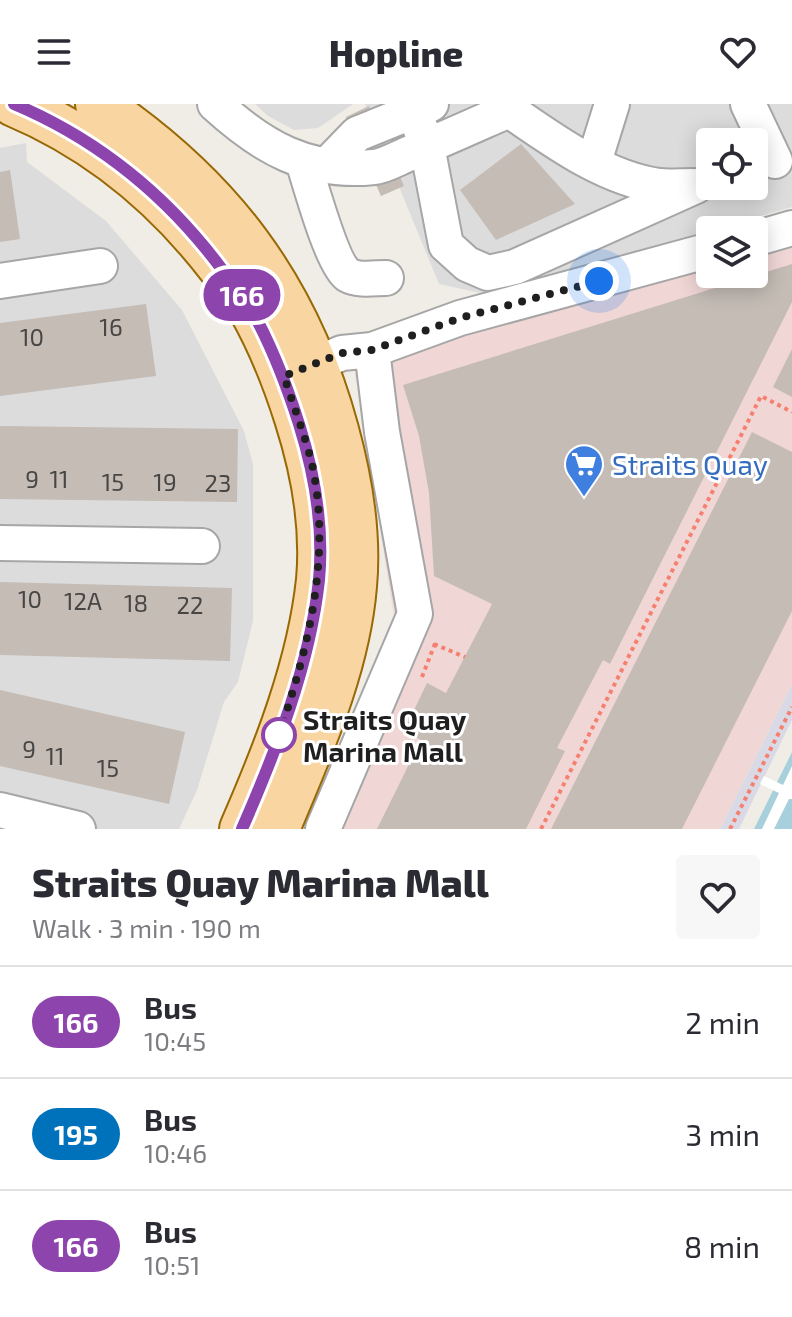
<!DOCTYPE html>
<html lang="en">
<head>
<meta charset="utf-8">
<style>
  :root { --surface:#fff; --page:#f7f7f7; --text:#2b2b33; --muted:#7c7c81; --line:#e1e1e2 }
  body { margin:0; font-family:"Exo 2",sans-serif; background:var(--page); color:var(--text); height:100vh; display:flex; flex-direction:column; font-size:30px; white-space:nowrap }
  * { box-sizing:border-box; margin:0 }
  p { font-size:26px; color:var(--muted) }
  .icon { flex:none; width:44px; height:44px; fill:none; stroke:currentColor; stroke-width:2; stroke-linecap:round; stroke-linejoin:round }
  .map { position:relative; height:725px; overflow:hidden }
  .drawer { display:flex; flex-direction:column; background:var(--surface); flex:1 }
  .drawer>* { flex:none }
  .badge { padding:0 16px; border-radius:26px; font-size:28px; line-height:52px }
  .buttons { position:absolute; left:696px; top:24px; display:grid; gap:16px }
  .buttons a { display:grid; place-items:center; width:72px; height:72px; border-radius:8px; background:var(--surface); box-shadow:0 4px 20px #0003; font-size:40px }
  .you { position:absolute; width:40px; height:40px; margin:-20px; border:6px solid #fff; border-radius:50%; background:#1a73e8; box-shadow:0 0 0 12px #1a73e833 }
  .map>.badge { position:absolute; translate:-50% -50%; box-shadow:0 0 0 4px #fff }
  .round { display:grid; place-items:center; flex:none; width:84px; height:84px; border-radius:8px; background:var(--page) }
  .overview { display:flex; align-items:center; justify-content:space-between; height:136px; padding:0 32px }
  h1 { font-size:38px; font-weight:800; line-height:60px }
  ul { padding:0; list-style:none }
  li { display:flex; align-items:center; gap:24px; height:112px; padding:0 32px; border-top:2px solid var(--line) }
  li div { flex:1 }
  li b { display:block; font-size:30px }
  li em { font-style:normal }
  li .badge { min-width:88px; font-weight:700; text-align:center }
  header { display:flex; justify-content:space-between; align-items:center; height:104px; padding:0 32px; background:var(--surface); font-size:36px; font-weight:800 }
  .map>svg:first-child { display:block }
</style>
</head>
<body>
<header><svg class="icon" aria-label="menu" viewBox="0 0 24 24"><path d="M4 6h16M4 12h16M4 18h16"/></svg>Hopline<svg class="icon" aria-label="heart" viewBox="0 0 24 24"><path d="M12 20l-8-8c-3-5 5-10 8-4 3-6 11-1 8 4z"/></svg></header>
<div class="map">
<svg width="792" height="725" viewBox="0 0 792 725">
  <rect width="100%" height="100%" fill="#f0ede6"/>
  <path fill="#dddcdc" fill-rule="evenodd" d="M 255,0 L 353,0 L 318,24 L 294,26 L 268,12 Z
    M 365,0 L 792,0 L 792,103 L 485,190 L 439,180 ZM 710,38 L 754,38 L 754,82 L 710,82 Z
    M 26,39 L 27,58 L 106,117 L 182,206 L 244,327 L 253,360 L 253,517 L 238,578 L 224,598 L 197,686 L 179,725 L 0,725 L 0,44 Z"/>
  <path fill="#f0d7d6" d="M 792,117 L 792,580 L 720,725 L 302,725 L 395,518 L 355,269 L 710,146 L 710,170 L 754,170 L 754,130 Z"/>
  <path fill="#dadae6" d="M 792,580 L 792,616 L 739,725 L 720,725 Z"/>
  <path fill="#a7cfdc" d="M 792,648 L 792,725 L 754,725 Z"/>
  <path fill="#fff" d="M 792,662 L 792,695 L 789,695 L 774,725 L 762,725 L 779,689 L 760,680 L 764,672 L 783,681 Z"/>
  <path fill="#c4bcb5" d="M 369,2 L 404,82 L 381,92 L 346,13 Z
    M 521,40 L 575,100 L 496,136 L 460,86 Z
    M 10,66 L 20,135 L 0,138 L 0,68 Z
    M 792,160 L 792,198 L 610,560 L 603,556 L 557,644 L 565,647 L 526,725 L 377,725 L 421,636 L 404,627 L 427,579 L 446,589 L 492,500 L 434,472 L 429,389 L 419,332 L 403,281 Z
    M 146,200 L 156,272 L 0,292 L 0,219 Z
    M 792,245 L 792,293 L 773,283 Z
    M 0,322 L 238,325 L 237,398 L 0,395 Z
    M 752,328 L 792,348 L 792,507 L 682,725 L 551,725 Z
    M 0,478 L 232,484 L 230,557 L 0,551 Z
    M 0,586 L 185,628 L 169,700 L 0,662 Z"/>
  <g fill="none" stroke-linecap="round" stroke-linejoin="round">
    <defs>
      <path id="minor" d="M 215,0 C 262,43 308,70 374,63 C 385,62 398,54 408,50 C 442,36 475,21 509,6
        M 507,0 L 509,6 C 554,37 604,74 659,82 C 669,83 681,82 691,82
        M 748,0 L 775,57
        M 414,7 L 427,42 L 446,141 L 467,160 L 488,169 L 515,163 L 696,82
        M 303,57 C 310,79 332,160 348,171 C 358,177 375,174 386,174
        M 594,58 L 612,0
        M 326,62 L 357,30 L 431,0
        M 754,135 L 792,124
        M 0,177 L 100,162
        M 292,269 L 342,249 L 372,246 L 460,214 L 710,146
        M 0,439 L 202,442
        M 0,706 L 78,725
        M 323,725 L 415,510 L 382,328 L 372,246"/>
      <path id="major" d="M 14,0 C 97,35 166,92 221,164 C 231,176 242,189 250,203 C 270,238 285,276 297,314 C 314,367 324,420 319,476 C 310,561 276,647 242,725
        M 98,0 C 221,83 297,183 336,326 C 350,377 359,429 354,482 C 347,567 309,647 277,725"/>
    </defs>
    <use href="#minor" stroke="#a6a6a6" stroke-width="38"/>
    <use href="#major" stroke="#976804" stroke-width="48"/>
    <path stroke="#f68070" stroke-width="4" stroke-dasharray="4 4" stroke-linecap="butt" d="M 434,540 L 465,553
      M 422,573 L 436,537
      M 541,725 L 761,292 L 792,308
      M 730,725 L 792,603"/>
    <use href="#minor" stroke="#fff" stroke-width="34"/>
    <use href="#major" stroke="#f9d5a1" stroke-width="44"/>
  </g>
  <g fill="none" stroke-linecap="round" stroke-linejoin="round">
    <defs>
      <path id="line" d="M 14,0 C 97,35 167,92 221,164 C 231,176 242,189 250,203 C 271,240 286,279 299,320 C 315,371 324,423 319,476 C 310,561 276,647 242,725"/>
    </defs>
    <use href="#line" stroke="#fff" stroke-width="18"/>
    <use href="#line" stroke="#8e44ad" stroke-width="12"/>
    <path stroke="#1f1f1f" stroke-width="8" stroke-dasharray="0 14.4" d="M 279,631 C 308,544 332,453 312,360 C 305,331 293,301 284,272 L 342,249 L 372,246 L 460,214 L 599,177"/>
  </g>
  <defs>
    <symbol id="supermarket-pin" viewBox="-11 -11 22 30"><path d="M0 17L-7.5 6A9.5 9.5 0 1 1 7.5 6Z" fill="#3f7fe0" stroke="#fff"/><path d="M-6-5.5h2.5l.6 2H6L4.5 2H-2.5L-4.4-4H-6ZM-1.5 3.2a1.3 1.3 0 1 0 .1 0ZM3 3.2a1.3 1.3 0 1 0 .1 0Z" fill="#fff"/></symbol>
  </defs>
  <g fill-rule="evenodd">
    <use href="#supermarket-pin" x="562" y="338" width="44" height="60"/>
  </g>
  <circle fill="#fff" stroke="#8e44ad" stroke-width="4" cx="279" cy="631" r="16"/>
  <g text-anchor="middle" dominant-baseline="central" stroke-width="6" stroke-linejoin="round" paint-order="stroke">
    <g font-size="24" fill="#484644">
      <text x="111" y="222">16</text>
      <text x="32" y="232">10</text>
      <text x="32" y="374">9</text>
      <text x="59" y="374">11</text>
      <text x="113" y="377">15</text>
      <text x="165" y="377">19</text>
      <text x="218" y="378">23</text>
      <text x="30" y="494">10</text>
      <text x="83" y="496">12A</text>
      <text x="136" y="498">18</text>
      <text x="190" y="500">22</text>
      <text x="29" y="644">9</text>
      <text x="55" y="651">11</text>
      <text x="108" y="663">15</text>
    </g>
    <g font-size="28" fill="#366cbe" stroke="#fff" text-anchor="start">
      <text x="612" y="360">Straits Quay</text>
    </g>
    <g font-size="28" font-weight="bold" fill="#1f1f1f" stroke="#fff" text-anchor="start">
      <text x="303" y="615">Straits Quay<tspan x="303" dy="32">Marina Mall</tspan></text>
    </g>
  </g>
</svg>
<div class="buttons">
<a><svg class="icon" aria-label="locate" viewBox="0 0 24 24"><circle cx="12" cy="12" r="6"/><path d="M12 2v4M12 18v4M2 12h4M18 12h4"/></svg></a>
<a><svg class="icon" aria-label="layers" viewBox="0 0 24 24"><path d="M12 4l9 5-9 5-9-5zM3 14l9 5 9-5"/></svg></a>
</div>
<div class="you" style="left:599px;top:177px"></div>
<b class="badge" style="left:242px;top:191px;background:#8e44ad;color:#fff">166</b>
</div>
<section class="drawer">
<div class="overview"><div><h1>Straits Quay Marina Mall</h1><p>Walk · 3 min · 190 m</p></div><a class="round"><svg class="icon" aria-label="heart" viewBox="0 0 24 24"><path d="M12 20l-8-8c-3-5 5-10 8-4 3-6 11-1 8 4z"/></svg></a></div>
<ul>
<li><span class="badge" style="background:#8e44ad;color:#fff">166</span><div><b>Bus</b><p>10:45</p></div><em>2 min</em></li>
<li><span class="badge" style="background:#0072bc;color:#fff">195</span><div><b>Bus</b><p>10:46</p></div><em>3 min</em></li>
<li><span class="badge" style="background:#8e44ad;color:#fff">166</span><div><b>Bus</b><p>10:51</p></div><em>8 min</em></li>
</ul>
</section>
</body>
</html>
